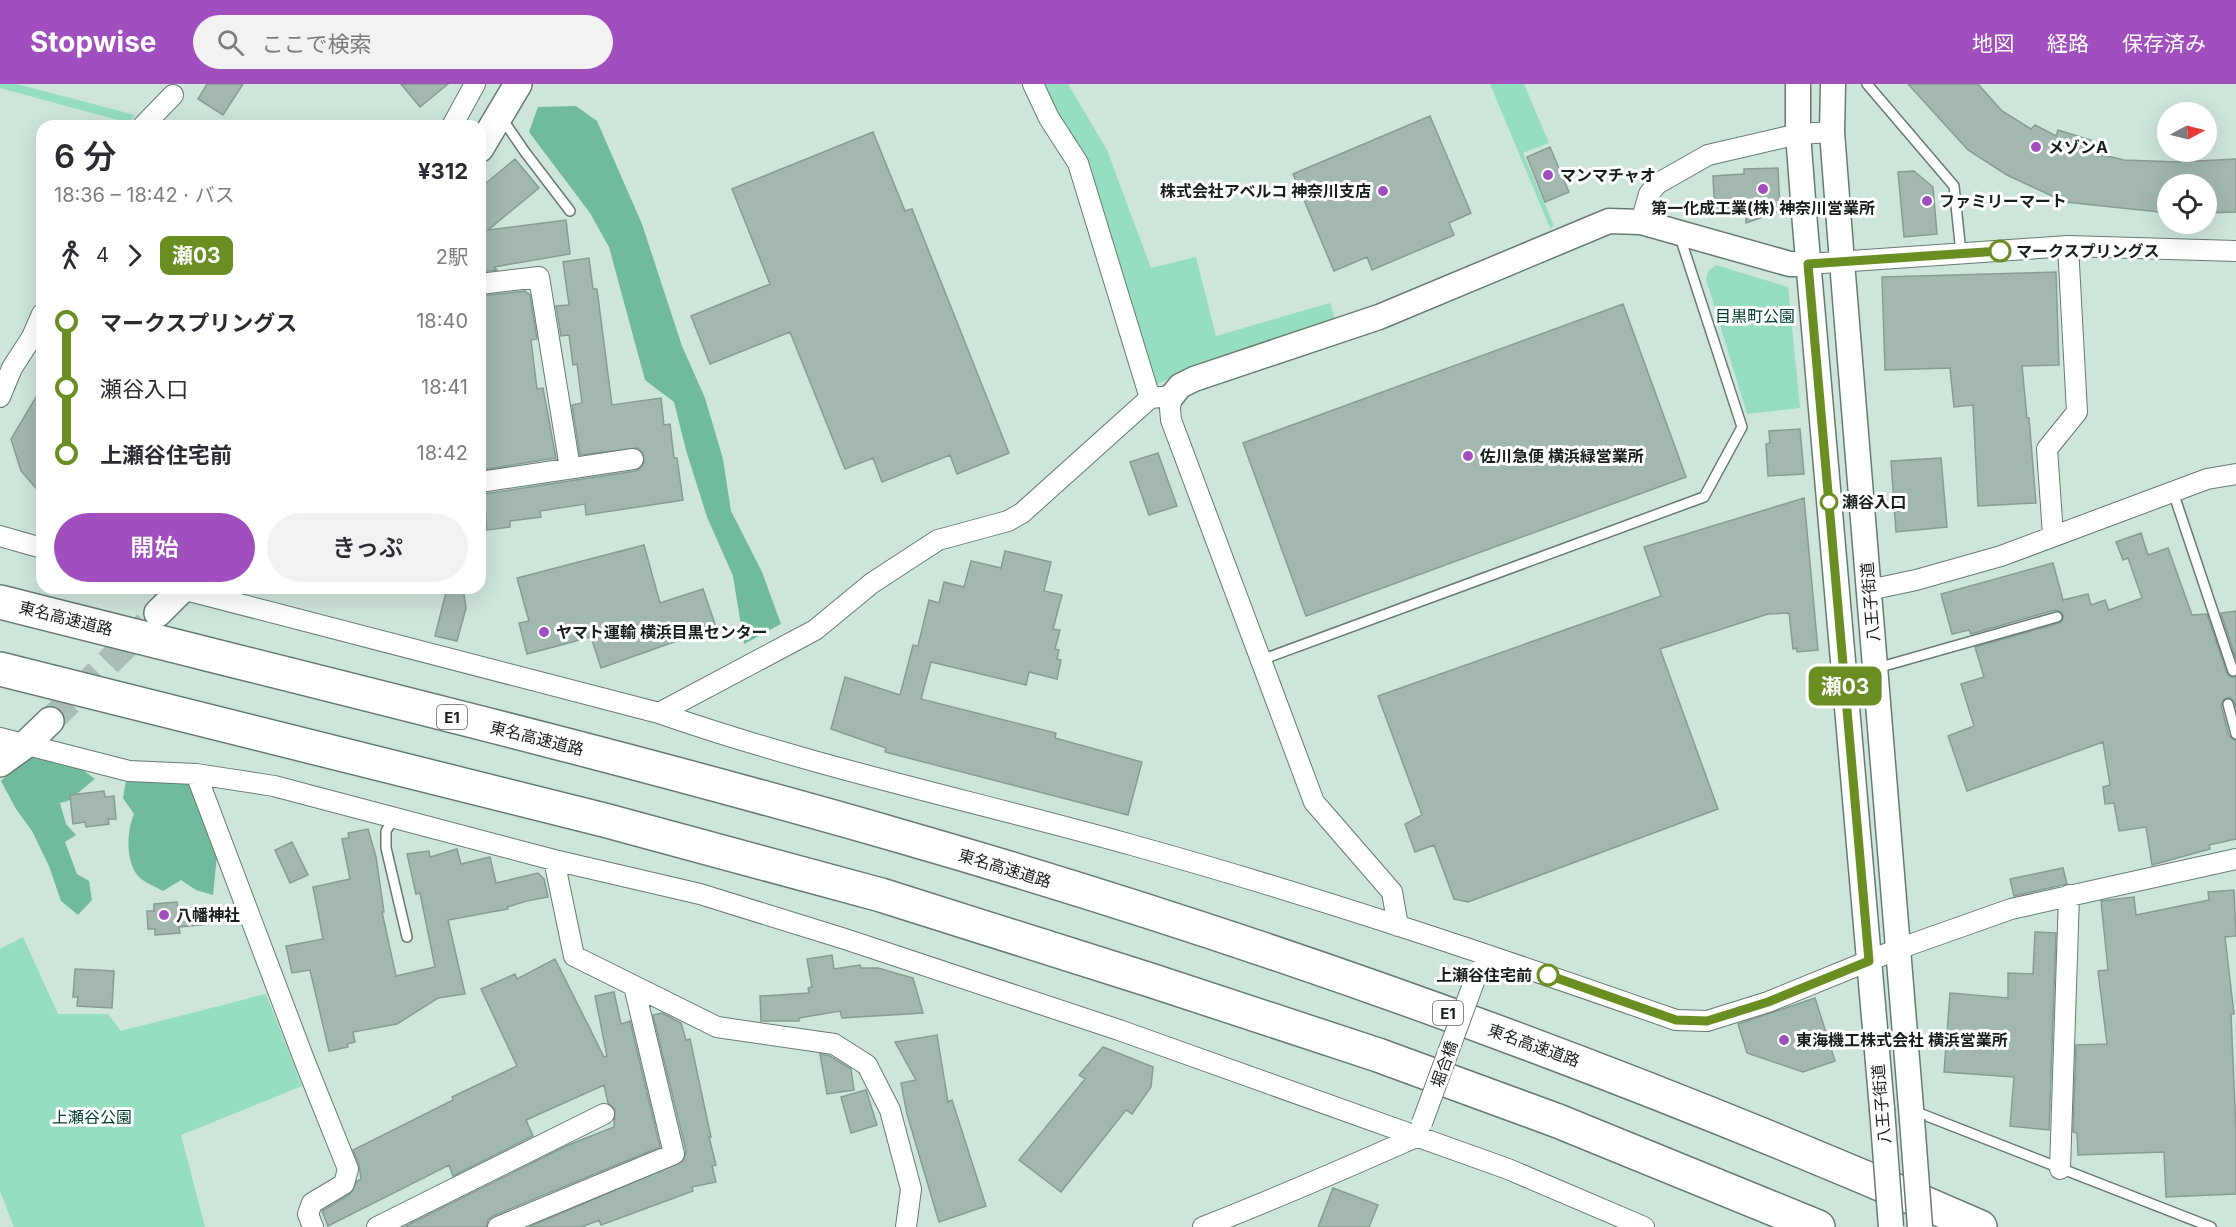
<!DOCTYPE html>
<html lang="ja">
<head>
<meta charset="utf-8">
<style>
  :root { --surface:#fff; --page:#f2f2f3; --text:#2b2b33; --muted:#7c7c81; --accent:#a14ebe }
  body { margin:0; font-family:Inter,"Noto Sans JP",sans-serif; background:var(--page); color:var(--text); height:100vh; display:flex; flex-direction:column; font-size:22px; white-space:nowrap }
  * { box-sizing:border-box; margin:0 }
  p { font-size:20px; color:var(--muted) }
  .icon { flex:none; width:33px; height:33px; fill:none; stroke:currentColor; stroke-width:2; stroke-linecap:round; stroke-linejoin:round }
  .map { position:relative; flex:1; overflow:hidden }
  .details { position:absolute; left:36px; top:36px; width:450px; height:474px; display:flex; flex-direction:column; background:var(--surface); border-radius:18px; box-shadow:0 6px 24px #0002 }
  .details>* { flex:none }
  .badge { padding:0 12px; border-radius:9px; font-size:21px; line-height:39px }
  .needle { width:39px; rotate:83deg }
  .tools { position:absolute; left:2157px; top:18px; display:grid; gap:12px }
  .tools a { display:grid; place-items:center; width:60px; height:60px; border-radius:50%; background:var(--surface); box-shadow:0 6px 24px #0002; font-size:30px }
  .map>.badge { position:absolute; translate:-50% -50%; box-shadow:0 0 0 3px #fff }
  .legs { display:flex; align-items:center; gap:9px; height:66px; padding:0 18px; font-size:20px }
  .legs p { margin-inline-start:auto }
  .summary { display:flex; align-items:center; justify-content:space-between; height:102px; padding:0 18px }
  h1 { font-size:33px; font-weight:600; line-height:45px }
  .cta { display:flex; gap:12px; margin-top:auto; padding:12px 18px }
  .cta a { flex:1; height:69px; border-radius:36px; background:var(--accent); color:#fff; font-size:24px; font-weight:600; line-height:69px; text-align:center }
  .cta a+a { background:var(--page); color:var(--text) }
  ul { padding:0 18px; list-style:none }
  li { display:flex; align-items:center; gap:21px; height:66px; font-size:22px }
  li i { display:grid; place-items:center; width:9px; height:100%; margin:0 8px; background:currentColor }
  li i::after { content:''; width:15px; height:15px; margin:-8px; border:4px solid; border-radius:50%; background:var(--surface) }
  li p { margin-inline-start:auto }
  li:first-child i { background:linear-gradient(#0000 50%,currentColor 0) }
  li:last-child i { background:linear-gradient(currentColor 50%,#0000 0) }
  header { display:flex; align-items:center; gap:36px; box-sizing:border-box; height:84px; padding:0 30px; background:var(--accent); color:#fff }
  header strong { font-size:28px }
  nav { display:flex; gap:33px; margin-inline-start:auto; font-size:21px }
  .search { width:420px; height:54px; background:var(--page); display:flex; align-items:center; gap:15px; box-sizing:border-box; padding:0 21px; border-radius:33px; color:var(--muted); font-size:22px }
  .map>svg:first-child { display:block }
</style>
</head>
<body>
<header>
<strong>Stopwise</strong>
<div class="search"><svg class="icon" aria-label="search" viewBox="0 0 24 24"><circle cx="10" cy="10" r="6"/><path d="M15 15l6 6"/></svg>ここで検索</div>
<nav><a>地図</a><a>経路</a><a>保存済み</a></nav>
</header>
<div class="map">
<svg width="2236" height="1143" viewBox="0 0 2236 1143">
  <rect width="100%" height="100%" fill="#cee5da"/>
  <path fill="#95dec0" d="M 0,0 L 17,0 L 135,31 L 129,39 L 0,4 Z
    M 1045,0 L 1068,0 L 1107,66 L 1151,184 L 1196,173 L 1216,252 L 1330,219 L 1336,238 L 1198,280 L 1156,301 L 1099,112 L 1084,72 L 1057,27 Z
    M 1490,0 L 1524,0 L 1549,59 L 1523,69 L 1554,142 L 1550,144 Z
    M 1716,181 L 1788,203 L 1800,324 L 1747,330 L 1706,195 L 1708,187 Z
    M 23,853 L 58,930 L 108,930 L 121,947 L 266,910 L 302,1002 L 181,1051 L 205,1143 L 14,1143 L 0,1107 L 0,865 Z"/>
  <path fill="#71bb9d" d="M 576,22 L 597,37 L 642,140 L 682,262 L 705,314 L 723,375 L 731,427 L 762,488 L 781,540 L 744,560 L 733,492 L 707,433 L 686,366 L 674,318 L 645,296 L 609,163 L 590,129 L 529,48 L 538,23 Z
    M 56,661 L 76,681 L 95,695 L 68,717 L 60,719 L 66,740 L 76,751 L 65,758 L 77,790 L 89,797 L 92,816 L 78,831 L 61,817 L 49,782 L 32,747 L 16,725 L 1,697 L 26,673 Z
    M 129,679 L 149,681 L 193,701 L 217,771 L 213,811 L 196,806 L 181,796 L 163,807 C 156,803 143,798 138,792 C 125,776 127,747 134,730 L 123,714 Z"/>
  <path fill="#a2b8ae" stroke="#879d93" stroke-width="1.5" d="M 207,0 L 243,0 L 223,31 L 198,15 Z
    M 401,0 L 448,0 L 420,23 Z
    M 1908,0 L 1978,0 L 2002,27 L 2031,45 L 2035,41 L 2056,52 L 2058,46 L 2106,61 L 2103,71 L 2124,76 L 2178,78 L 2236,75 L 2236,128 L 2206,129 L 2206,100 L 2168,100 L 2168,129 L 2065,118 L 2007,91 L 1968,66 Z
    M 1430,32 L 1471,129 L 1449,139 L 1454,151 L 1372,186 L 1367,173 L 1334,187 L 1293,90 Z
    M 873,48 L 905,127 L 912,125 L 1009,369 L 957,390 L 950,371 L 882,398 L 873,374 L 845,385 L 790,248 L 710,280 L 691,232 L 770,200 L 732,105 Z
    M 1550,63 L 1569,108 L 1545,118 L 1527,73 Z
    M 515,75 L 539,104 L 488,146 L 566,136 L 570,170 L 494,183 L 497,186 L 480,188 L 480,104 Z
    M 1778,84 L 1780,127 L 1746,139 L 1746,130 L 1715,132 L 1713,92 L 1744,90 L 1744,85 Z
    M 1914,87 L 1933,103 L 1937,150 L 1904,153 L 1898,88 Z
    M 589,174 L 593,205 L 597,205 L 612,321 L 661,314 L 664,341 L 670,340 L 674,374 L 677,374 L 683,416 L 586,431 L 585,420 L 540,427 L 541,433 L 510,437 L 510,443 L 487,446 L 484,410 L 635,387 L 641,384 L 644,379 L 643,368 L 637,364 L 580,371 L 572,321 L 582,319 L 577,280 L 573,281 L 569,251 L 561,252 L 556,222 L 569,221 L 563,178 Z
    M 2056,188 L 2059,281 L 2022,282 L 2027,334 L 2029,334 L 2036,419 L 1978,422 L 1973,321 L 1954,323 L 1950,284 L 1885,286 L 1882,193 Z
    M 525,207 L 530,211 L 537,255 L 531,256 L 537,305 L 543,304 L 556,374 L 481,386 L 480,212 Z
    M 1623,220 L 1686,393 L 1306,532 L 1243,359 Z
    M 42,303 L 42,411 L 21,387 L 11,355 Z
    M 1800,345 L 1804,390 L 1768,392 L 1766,360 L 1770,359 L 1769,347 Z
    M 1158,369 L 1177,422 L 1149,431 L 1130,378 Z
    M 1941,374 L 1947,443 L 1896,448 L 1891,377 Z
    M 1804,414 L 1818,566 L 1797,568 L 1797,564 L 1793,565 L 1789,529 L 1768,530 L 1660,565 L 1718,725 L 1468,818 L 1454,815 L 1434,761 L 1415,768 L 1405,740 L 1422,731 L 1378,612 L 1661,512 L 1644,463 Z
    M 2141,449 L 2148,471 L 2168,464 L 2192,531 L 2207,530 L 2227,589 L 2231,593 L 2236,593 L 2236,624 L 2233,616 L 2229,613 L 2224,615 L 2221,621 L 2229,652 L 2236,657 L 2236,755 L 2209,761 L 2210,765 L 2152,781 L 2146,743 L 2119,747 L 2114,719 L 2105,720 L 2103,703 L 2110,701 L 2103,658 L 1967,707 L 1948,652 L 1974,642 L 1961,600 L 1984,593 L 1975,563 L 2059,539 L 2062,537 L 2064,532 L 2061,528 L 2055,526 L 1971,550 L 1969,546 L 1952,550 L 1941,510 L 2053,479 L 2063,516 L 2088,510 L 2091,521 L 2105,516 L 2109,526 L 2142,514 L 2128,474 L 2123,476 L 2116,458 Z
    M 644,461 L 660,519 L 703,505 L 716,543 L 601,584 L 591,553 L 527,570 L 519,539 L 529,537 L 517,494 Z
    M 1005,467 L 1051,478 L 1044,507 L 1062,511 L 1053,545 L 1060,546 L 1055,565 L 1059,566 L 1057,575 L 1061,576 L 1057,595 L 1029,588 L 1026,601 L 931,578 L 921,615 L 1056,649 L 1055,654 L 1142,678 L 1128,731 L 885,668 L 886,664 L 831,645 L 845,593 L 900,611 L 913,561 L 918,562 L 929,516 L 939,519 L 944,498 L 964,503 L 971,477 L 1001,484 Z
    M 447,504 L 463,504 L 466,524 L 457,557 L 435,552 Z
    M 2236,527 L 2236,575 L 2221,529 Z
    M 104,707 L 105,713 L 114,712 L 116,735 L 108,735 L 109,740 L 86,743 L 85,738 L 73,740 L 70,711 Z
    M 368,745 L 376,773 L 384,828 L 382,828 L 396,892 L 435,883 L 420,809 L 416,810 L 407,770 L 429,767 L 430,773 L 457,765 L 461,780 L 490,773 L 496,799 L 538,789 L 544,795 L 548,813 L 527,817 L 507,823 L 508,825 L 448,836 L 465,910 L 438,914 L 397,940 L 353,948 L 355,958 L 347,960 L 348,963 L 329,967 L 310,886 L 292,889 L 286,862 L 323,855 L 313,803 L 350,795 L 342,755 L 349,754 L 348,749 Z
    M 292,758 L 308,791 L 290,799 L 275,766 Z
    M 2063,784 L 2067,800 L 2014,812 L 2010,795 Z
    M 2234,806 L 2236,852 L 2225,853 L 2234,930 L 2231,930 L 2236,1047 L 2236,1110 L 2166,1113 L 2164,1068 L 2078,1071 L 2077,1049 L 2073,1048 L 2076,961 L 2107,960 L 2098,887 L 2108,886 L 2101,817 L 2134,813 L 2136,831 L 2209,816 L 2208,808 Z
    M 177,818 L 178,825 L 208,823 L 209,840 L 179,843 L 180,849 L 155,851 L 155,845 L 148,845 L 147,827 L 154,827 L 154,820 Z
    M 2035,848 L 2056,849 L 2049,1046 L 2010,1042 L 2014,993 L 1944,988 L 1950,909 L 2008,914 L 2008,889 L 2033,890 Z
    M 832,871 L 834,885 L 860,881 L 861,884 L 878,884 L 913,894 L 923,929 L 842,934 L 840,927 L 799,934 L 799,937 L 761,937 L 760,912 L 809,909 L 808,904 L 812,903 L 807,875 Z
    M 555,875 L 604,973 L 607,972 L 595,912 L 614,908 L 621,940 L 630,937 L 660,1063 L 493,1132 L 488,1136 L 486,1143 L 404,1143 L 566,1062 L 614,1043 L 615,1025 L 608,1019 L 604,1001 L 526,1036 L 533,1052 L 453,1092 L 449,1081 L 328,1142 L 322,1127 L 350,1110 L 357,1097 L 361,1095 L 359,1081 L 353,1066 L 453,1016 L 452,1013 L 517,982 L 481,905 L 515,890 L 517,895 Z
    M 75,885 L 114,887 L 112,924 L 77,922 L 78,913 L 73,913 Z
    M 1815,914 L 1835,977 L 1803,988 L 1747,969 L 1738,940 Z
    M 662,929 L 681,939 L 686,956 L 690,955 L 711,1053 L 709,1053 L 716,1081 L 712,1082 L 716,1098 L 692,1103 L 693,1107 L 601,1141 L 599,1136 L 582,1143 L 529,1143 L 683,1077 L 686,1067 L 653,931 Z
    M 937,951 L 948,1018 L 952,1016 L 986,1122 L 939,1138 L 907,1030 L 901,999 L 916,996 L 895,958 Z
    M 1103,963 L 1153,983 L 1151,1003 L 1132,1030 L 1126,1026 L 1061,1108 L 1019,1076 L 1085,995 L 1079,991 Z
    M 820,970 L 830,972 L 851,985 L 854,1006 L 827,1010 Z
    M 866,1006 L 877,1041 L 851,1049 L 841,1013 Z
    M 1333,1104 L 1378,1121 L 1369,1143 L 1318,1143 Z"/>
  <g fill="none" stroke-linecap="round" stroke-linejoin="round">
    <path stroke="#a9bdb4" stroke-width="27" stroke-dasharray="27 14" stroke-linecap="butt" d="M 50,637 L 147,540"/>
    <defs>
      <path id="service" d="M 1867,0 L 1954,102 L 1961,169
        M 501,33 L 525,68 L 570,127
        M 2173,408 L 2233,587
        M 1261,576 L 1704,413 L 1742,343 L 1680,153
        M 1877,584 L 2057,533
        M 2228,620 L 2236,650
        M 394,734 L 386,747 L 386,764 L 407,853
        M 1914,1027 L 2211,1143"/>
      <path id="minor" d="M 1033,0 L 1049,34 L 1078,79 L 1150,314
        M 143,42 L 173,11
        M 452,42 L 475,0
        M 1641,138 L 1649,110 L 1657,100 L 1708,71 L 1798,50 L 1832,48
        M 1808,180 L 2068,162 L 2236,167
        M 480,200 L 539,193 L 570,384
        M 0,313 L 12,284 L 32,253 L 42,230
        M 480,398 L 633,375
        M 2053,451 L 2047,365 L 2077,328 L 2068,162
        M 0,452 L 42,464
        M 178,504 L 659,629 C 814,683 974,717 1132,761 C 1316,812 1496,873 1676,936 L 1707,937 L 1768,918 L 1898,865 L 2011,825 L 2236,775
        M 1869,506 L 1916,496 L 2001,472 L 2207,395 L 2236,390
        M 659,629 L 815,546 L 872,499 L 938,456 L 1008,437 L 1022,429 L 1150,314 L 1172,312 L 1170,324 L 1171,336 L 1314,718 L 1392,808 L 1398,842
        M 0,654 L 129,687 L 196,690 L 274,702 L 554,776 L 700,810 L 845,855 L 1119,946 L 1508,1085 L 1644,1143
        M 196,690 L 305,978 L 348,1085 L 344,1100 L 312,1119 L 308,1130 L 313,1143
        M 554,776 L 574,872 L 717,943 L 834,960 L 867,981 L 890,1026 L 911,1105 L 906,1143
        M 2060,1085 L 2069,811
        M 377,1143 L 604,1030
        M 498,1143 L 674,1070 L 634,902
        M 1203,1143 C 1275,1115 1346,1084 1416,1053 L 1419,1047"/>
      <path id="tertiary" d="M 1798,0 L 1798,50 L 1805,141 L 1882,1025
        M 1833,0 L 1832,48 L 1842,178 L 1912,1036
        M 1172,312 L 1180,302 L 1194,295 L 1379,233 L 1609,137 L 1641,138 L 1790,180 L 1808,180"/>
      <path id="secondary" d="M 480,64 L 518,0
        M 158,529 L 183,504
        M 0,679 L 25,661 L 50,637"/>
      <path id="motorway" d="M 0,518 C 300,594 602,666 900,752 C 1269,858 1629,989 1980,1143
        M 0,585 L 604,736 L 881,811 L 1150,896 L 1378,971 L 1558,1037 L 1818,1143"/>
    </defs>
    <use href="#service" stroke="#677b72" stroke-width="12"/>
    <use href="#minor" stroke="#677b72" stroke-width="22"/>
    <use href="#tertiary" stroke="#677b72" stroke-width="27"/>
    <use href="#secondary" stroke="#677b72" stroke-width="30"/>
    <use href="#motorway" stroke="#677b72" stroke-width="36"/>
    <use href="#service" stroke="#fff" stroke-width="9"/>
    <use href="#minor" stroke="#fff" stroke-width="20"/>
    <use href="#tertiary" stroke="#fff" stroke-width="24"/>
    <use href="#secondary" stroke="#fff" stroke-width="27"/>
    <use href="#motorway" stroke="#fff" stroke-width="33"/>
    <defs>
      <path id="minor-bridge" d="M 1422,1039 L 1478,887"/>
      <path id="tertiary-bridge" d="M 1882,1025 L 1891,1143
        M 1912,1036 L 1920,1143"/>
    </defs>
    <use href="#minor-bridge" stroke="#677b72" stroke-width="22" stroke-linecap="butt"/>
    <use href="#tertiary-bridge" stroke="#677b72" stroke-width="27" stroke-linecap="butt"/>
    <use href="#minor-bridge" stroke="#fff" stroke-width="20"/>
    <use href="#tertiary-bridge" stroke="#fff" stroke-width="24"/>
  </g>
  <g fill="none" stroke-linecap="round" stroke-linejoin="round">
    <defs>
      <path id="line-1" d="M 1548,891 L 1676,936 L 1707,937 L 1768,918 L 1869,877 L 1808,180 L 2000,167"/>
    </defs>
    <use href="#line-1" stroke="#fff" stroke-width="14"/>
    <use href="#line-1" stroke="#6b8e23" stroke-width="9"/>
  </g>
  <g fill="#a14ebe" stroke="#fff" stroke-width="2">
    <circle cx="2036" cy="63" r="6"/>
    <circle cx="1548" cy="91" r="6"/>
    <circle cx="1763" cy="105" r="6"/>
    <circle cx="1383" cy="107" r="6"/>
    <circle cx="1927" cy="117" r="6"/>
    <circle cx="1468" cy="372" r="6"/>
    <circle cx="544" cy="548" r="6"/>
    <circle cx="164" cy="831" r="6"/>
    <circle cx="1784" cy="956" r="6"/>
  </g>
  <g fill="#fff" stroke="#6b8e23" stroke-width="3">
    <circle cx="2000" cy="167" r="10"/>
    <circle cx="1829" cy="418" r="8"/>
    <circle cx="1548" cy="891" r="10"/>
  </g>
  <g text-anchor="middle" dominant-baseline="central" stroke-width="6" stroke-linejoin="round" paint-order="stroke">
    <g fill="#fff" stroke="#5d625f" stroke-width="1.5">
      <rect x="437" y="621" width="30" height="24" rx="4.5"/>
      <rect x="1433" y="917" width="30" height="24" rx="4.5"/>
    </g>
    <g font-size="15" font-weight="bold" fill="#171f1b">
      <text x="452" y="633">E1</text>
      <text x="1448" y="929">E1</text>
    </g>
    <g font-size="16" font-weight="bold" fill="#171f1b" stroke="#fff" text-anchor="start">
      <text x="2048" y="63">メゾンA</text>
      <text x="1560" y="91">マンマチャオ</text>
      <text x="1371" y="107" text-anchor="end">株式会社アベルコ 神奈川支店</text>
      <text x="1939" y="117">ファミリーマート</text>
      <text x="1763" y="124" text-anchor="middle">第一化成工業(株) 神奈川営業所</text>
      <text x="1480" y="372">佐川急便 横浜緑営業所</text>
      <text x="556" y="548">ヤマト運輸 横浜目黒センター</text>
      <text x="176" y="831">八幡神社</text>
      <text x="1796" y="956">東海機工株式会社 横浜営業所</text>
    </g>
    <g font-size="16" font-weight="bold" fill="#171f1b" stroke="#fff" text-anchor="start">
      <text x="2016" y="167">マークスプリングス</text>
      <text x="1842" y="418">瀬谷入口</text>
      <text x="1532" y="891" text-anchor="end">上瀬谷住宅前</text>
    </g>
    <g font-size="16" fill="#00412e" stroke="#fff">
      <text x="1755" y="232">目黒町公園</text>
      <text x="92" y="1033">上瀬谷公園</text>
    </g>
    <g font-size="16" fill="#171f1b" stroke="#fff">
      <text transform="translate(1870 518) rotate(-95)">八王子街道</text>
      <text transform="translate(66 534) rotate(14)">東名高速道路</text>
      <text transform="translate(537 654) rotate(14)">東名高速道路</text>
      <text transform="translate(1005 784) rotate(17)">東名高速道路</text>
      <text transform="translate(1534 961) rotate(20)">東名高速道路</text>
      <text transform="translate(1444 980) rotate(-70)">堀合橋</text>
      <text transform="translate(1881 1020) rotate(-95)">八王子街道</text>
    </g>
  </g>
</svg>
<div class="tools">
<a><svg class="needle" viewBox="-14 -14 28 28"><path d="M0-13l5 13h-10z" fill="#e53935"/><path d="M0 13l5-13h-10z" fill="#7c7c81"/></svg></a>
<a><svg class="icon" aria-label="locate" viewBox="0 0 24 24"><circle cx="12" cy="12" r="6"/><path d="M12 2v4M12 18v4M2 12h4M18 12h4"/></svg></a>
</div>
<b class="badge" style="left:1845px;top:602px;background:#6b8e23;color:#fff">瀬03</b>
<section class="details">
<div class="summary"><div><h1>6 分</h1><p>18:36 – 18:42 · バス</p></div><b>¥312</b></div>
<div class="legs"><svg class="icon" aria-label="walk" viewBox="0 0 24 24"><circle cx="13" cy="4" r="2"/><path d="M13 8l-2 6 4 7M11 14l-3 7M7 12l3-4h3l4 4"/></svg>4<svg class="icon" aria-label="forward" viewBox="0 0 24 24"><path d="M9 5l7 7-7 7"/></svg><b class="badge" style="background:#6b8e23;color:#fff">瀬03</b><p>2駅</p></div>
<ul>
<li><i style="color:#6b8e23"></i><b>マークスプリングス</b><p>18:40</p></li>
<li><i style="color:#6b8e23"></i><span>瀬谷入口</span><p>18:41</p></li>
<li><i style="color:#6b8e23"></i><b>上瀬谷住宅前</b><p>18:42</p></li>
</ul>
<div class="cta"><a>開始</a><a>きっぷ</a></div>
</section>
</div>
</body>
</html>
